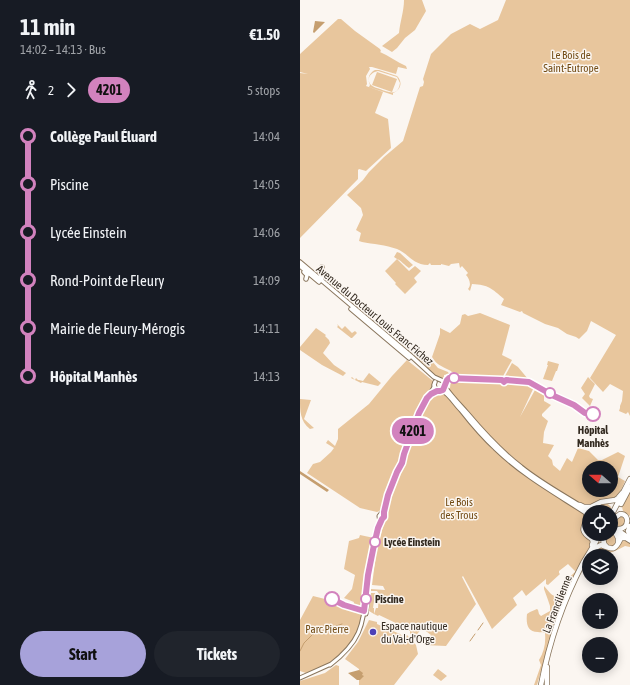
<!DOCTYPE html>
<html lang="en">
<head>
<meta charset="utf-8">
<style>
  :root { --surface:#171b24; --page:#20242c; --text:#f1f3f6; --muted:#9ea1a6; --accent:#a7a2da }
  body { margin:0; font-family:"Asap Condensed",sans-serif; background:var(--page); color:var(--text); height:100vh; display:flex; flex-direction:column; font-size:15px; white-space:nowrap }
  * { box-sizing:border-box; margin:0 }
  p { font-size:13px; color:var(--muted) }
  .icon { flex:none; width:22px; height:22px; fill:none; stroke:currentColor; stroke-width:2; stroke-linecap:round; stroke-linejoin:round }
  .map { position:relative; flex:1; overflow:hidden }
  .details { display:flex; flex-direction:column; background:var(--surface); width:300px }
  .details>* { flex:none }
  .badge { padding:0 8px; border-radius:13px; font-size:14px; line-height:26px }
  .needle { width:26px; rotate:290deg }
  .fabs { position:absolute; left:282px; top:461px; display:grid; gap:8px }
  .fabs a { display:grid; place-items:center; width:36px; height:36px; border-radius:50%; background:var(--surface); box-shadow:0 2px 10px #0003; font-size:20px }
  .map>.badge { position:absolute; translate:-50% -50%; box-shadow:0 0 0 2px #fff }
  .legs { display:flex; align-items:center; gap:6px; height:44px; padding:0 20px; font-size:13px }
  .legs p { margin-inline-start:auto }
  .summary { display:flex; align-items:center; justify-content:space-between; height:68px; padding:0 20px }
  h1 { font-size:22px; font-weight:700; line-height:30px }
  .primary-button { display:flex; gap:8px; margin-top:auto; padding:8px 20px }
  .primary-button a { flex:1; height:46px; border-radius:24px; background:var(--accent); color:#111; font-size:16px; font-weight:700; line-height:46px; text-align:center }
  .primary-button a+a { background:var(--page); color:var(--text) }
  ul { padding:0 20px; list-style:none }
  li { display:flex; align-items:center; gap:14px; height:48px; font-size:15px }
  li i { display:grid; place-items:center; width:6px; height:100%; margin:0 5px; background:currentColor }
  li i::after { content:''; width:10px; height:10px; margin:-5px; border:3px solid; border-radius:50%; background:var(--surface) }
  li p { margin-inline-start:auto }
  li:first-child i { background:linear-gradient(#0000 50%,currentColor 0) }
  li:last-child i { background:linear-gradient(currentColor 50%,#0000 0) }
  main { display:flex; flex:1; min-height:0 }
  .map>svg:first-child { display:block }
</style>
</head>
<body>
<main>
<section class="details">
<div class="summary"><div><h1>11 min</h1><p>14:02 – 14:13 · Bus</p></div><b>€1.50</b></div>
<div class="legs"><svg class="icon" aria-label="walk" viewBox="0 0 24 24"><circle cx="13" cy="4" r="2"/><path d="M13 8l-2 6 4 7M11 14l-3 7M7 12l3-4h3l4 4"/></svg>2<svg class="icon" aria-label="forward" viewBox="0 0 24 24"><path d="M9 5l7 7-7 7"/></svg><b class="badge" style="background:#d282be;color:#111">4201</b><p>5 stops</p></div>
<ul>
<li><i style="color:#d282be"></i><b>Collège Paul Éluard</b><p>14:04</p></li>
<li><i style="color:#d282be"></i><span>Piscine</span><p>14:05</p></li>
<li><i style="color:#d282be"></i><span>Lycée Einstein</span><p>14:06</p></li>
<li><i style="color:#d282be"></i><span>Rond-Point de Fleury</span><p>14:09</p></li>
<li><i style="color:#d282be"></i><span>Mairie de Fleury-Mérogis</span><p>14:11</p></li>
<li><i style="color:#d282be"></i><b>Hôpital Manhès</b><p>14:13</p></li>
</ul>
<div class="primary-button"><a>Start</a><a>Tickets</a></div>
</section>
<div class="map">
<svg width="330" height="685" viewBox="0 0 330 685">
  <rect width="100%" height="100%" fill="#fbf6f1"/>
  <path fill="#e8c69d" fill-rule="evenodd" d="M 104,0 L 122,0 L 126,11 L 115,30 L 105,38 L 97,48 L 92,52 L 82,46 L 99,33 C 100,22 104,11 104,0 Z
    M 206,0 L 330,0 L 330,416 L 328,412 L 326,414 L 319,411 L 320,408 L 320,406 L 322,401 L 323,391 L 310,384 L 303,392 L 290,378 L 316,335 L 291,321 L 287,331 L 279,339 L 276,337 L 267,334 L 258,328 L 245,324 L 223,313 L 222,311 L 220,312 L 201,305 L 204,299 C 191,288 189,285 172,284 L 170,291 L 168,289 C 172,285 169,278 166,275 L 168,273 L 162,266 L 160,268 L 159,263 L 151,264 L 149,266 L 141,264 L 141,265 L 131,265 L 130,263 L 128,265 C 113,265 109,254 97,249 C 86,245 73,244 62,242 L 59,241 L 61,233 L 56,230 L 63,215 L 61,208 L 47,195 L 63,180 L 69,172 L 84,157 L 103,141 L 120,87 L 123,86 L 124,82 L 123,79 L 131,54 L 151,34 L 170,24 L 180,29 L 198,20 Z
    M 38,19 L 41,19 L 55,31 L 80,49 L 81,51 L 80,52 C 89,56 97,62 106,66 L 107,69 L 98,67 L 96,74 L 72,67 L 69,67 L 70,69 L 66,76 L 67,84 L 66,86 L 83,92 L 75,113 L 88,119 L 91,148 L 67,170 L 66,171 L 59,169 L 58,170 L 58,179 L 0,238 L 0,73 L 8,74 L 0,72 L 0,54 Z
    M 75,70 L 79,70 L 97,76 C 103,82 101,90 93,93 L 93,95 L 69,87 L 70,85 C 67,79 69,73 75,70 ZM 78,71 L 97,77 L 100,83 C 98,97 88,92 80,89 C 77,88 73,87 71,85 C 65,78 72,72 78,71 Z
    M 77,72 L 97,79 L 92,92 L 72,85 Z
    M 97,252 L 100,253 L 113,265 L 109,268 C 104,265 102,261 97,259 L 109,271 L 115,266 L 121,271 L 114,278 L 117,282 L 105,294 L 95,284 L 96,283 L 85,271 L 97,259 L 94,257 Z
    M 180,313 L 210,325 L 202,355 L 212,360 L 202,378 C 191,378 169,379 160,376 C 155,375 153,372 149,370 C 140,365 138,366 132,357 L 140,334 L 140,328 L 150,333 L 160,324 L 162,315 L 165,314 L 168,316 Z
    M 37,324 L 42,329 L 45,326 L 52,333 L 55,331 L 57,333 L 52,338 L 51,338 L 37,327 L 38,326 Z
    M 16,328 L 26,335 L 25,336 L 29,340 L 30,343 L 23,353 L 34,365 L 46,373 L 43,376 L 22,365 L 0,350 L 0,347 Z
    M 122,351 L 129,358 L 126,362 L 128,364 L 127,366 L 115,356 L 117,356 Z
    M 111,354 L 113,354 L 114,356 L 127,367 L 132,361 L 138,368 L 148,372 L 149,374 L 144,375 L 144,379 L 142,379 L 138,378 Z
    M 107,360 L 133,381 L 133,387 L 128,399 C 132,395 137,390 144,393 L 193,450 L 196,450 L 202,457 L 287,515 L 283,528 L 293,543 L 281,563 L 245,658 L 237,685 L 234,685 L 241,665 L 239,660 C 244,652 246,643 245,633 C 239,631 245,633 238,632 C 227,632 226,623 227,614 L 230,612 L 237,609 L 238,610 L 239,614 L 241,616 L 250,611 L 250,606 L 248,600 L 244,589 L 244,586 C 249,591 253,599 260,596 L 265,588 L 262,585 L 263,583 L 275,572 L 275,571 L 268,564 L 259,571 L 259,573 L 260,574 L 248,585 L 246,584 L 246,579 L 226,596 L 222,590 L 213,598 L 217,605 L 192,629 L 163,576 L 162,577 L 176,604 L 146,646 L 124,645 L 131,635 L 122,628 L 114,638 L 110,633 L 110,631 L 107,631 L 100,625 L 79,615 L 78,616 L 74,614 L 76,608 L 78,608 L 79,594 L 77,591 L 71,591 L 71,589 L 85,590 L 83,586 L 72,585 L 77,547 L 85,520 L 85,518 L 87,518 L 88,504 L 85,503 L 82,510 L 77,512 L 60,508 L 7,473 L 13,464 L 20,462 L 31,452 L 34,448 L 26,443 L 28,440 L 35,446 L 38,439 L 38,429 L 69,404 L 92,376 Z
    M 248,361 L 259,364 L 257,371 L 256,371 L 252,381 L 243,379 L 248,365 L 247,365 Z
    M 212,363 L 218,367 L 228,379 L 207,379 L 205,376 Z
    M 69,373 L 81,383 L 78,386 L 62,382 L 61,383 L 51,378 L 52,377 L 55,380 L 56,378 L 58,380 L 59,380 L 63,381 Z
    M 288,377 L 295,384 L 289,396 L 290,398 L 293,399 L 290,406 L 282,398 L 285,394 L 281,388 Z
    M 151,379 L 159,380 L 199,382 L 206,383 L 207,382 L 225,384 L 234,387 L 220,417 L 235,390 L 244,395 L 244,401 L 251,405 L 242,414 L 242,416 L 248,421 L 244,432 L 243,443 L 254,445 L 248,456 L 252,460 L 253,465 L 260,471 L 267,458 L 272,462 L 278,448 L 289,451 L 298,460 L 302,460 L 318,452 L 325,456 L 318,477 L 325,481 C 322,488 319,498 309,499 C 305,499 303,498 299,500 L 299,502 L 295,506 L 278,505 L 224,467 L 190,437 L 148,390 L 150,388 ZM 289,468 L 311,468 L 311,490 L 289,490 Z
    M 0,399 L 11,400 L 4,419 L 14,428 L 10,429 C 0,421 0,411 0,399 Z
    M 330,492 L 330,516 L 323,511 L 322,507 Z
    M 307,503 L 311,507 L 311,512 L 297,512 L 298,507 L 300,504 Z
    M 323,514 L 328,525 L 318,527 L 312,523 L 317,516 Z
    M 311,531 L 314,533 L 318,542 L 313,547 L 307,546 L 304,539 L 306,534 L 311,534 Z
    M 60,535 L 74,538 L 67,576 L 63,608 L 62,608 L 53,606 L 54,602 L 44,598 L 52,589 L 55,575 L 44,569 L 49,541 L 59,538 Z
    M 323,539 L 330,542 L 330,547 L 325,546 C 318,550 311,553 303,555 L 297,551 L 299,547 L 308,550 Z
    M 71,593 L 75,593 L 75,594 L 73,608 L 74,608 L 74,614 L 69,611 Z
    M 13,596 L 25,599 L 45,608 L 59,612 L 62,615 L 62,617 L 59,629 L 55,637 L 46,649 L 34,660 L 24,666 L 6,673 L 0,671 L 0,620 Z
    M 69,620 L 77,622 L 77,624 L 100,634 L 104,638 L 107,635 L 116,645 L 118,654 L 94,685 L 59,685 L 59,669 L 45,659 L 58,642 Z
    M 36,665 L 39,666 L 39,685 L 0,685 L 0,681 L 25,673 Z
    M 138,669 L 147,676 L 141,681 L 133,675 Z"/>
  <path fill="#c59e6f" d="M 15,21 L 25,22 L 14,33 L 13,32 Z
    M 0,471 L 29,490 L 27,492 L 0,474 Z
    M 59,670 L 63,673 L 62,675 L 64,676 L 60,680 L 57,680 L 48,673 Z"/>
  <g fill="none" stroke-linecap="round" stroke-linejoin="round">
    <path stroke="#c59e6f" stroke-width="1" d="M 178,630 L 183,623
      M 170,641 L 175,634
      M 0,651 L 4,643 L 13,634 L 42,624"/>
    <defs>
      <path id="secondary" d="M 97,472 C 107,453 111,431 120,412 C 124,403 129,396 134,387
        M 81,522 L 82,519 L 84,517 C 84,502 92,485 97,472
        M 66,614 L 68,596
        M 30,665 C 68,636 62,618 68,576 C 71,558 76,540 80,522 L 79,516 L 83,511 L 86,505
        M 0,678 L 31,664"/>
      <path id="primary" d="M 0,262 L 110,355 L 134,377 L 143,381 L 145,386 L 143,390 L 139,391 L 136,390 L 134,385 L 135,382
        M 0,266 L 19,282
        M 4,272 L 7,275 L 6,279
        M 22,280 L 20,273 L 22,267
        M 51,309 L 109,358
        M 145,387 C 151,396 159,404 167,413 C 183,432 200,451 221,467 C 242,484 267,497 290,512
        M 142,390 C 150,395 155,404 161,410 C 172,424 183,437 196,449 C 224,476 257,494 289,515
        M 311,525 L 330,538
        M 311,529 L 330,541"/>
      <path id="highway" d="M 321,504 L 330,487
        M 278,505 L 280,505 L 284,507 L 291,507 L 301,502 L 315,500 L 318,498 L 324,491
        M 286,513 L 287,519 C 282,529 281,532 292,539 L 293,542 L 292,545
        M 311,516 L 330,479
        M 311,521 L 320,514 C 330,513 330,530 317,529
        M 330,526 L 328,531 L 330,536
        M 315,532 L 318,538 L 318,543
        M 305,534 C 303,539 302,544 307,547
        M 292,552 L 297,547 L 301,545 C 313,550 315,551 321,538 L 325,538
        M 241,685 C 249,643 263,601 283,563 C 289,553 295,544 300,534
        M 247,685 L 247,667"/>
    </defs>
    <use href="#secondary" stroke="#89755c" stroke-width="5"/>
    <use href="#primary" stroke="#89755c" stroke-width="5.5"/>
    <use href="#highway" stroke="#89755c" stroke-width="6"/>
    <use href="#secondary" stroke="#fff" stroke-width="3"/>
    <use href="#primary" stroke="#fff" stroke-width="3.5"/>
    <use href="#highway" stroke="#fff" stroke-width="4.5"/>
  </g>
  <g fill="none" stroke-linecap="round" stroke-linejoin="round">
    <defs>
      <path id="line-1" d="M 32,599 L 44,605 L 64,611 L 68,575 L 74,545 L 78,528 L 82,519 L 84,517 L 84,512 L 88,495 L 97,472 L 102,463 L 104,454 L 119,413 L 127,398 L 131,394 L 137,391 L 140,391 L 143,390 L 147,380 L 149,378 L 202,380 L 204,382 L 206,380 L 229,382 L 254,396 L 274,405 L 285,413 L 293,414"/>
    </defs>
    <use href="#line-1" stroke="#fff" stroke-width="9"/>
    <use href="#line-1" stroke="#d282be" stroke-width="6"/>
  </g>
  <g fill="#fff" stroke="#d282be" stroke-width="2">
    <circle cx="154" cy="378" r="5"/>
    <circle cx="250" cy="393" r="5"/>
    <circle cx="293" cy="414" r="7"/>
    <circle cx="75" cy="542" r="5"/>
    <circle cx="32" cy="599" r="7"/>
    <circle cx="66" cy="599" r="5"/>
  </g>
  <circle fill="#4c40b7" stroke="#fbf6f1" stroke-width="1.5" cx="73" cy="632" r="4"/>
  <g text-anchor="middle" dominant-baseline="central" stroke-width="3" stroke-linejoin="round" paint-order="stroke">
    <g font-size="11" fill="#724b14" stroke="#fbf6f1">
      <text x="271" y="55">Le Bois de<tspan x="271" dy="13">Saint-Eutrope</tspan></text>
      <text x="159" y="502">Le Bois<tspan x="159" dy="13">des Trous</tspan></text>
      <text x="27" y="629">Parc Pierre</text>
    </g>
    <g font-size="11" fill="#332a20" stroke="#fbf6f1">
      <text transform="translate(75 315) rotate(40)">Avenue du Docteur Louis Franc Fichez</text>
      <text transform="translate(257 604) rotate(-68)">La Francilienne</text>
    </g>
    <g font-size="11" font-weight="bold" fill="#332a20" stroke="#fbf6f1" text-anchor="start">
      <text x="293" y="430" text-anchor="middle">Hôpital<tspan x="293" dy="13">Manhès</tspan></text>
      <text x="84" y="542">Lycée Einstein</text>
      <text x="75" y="599">Piscine</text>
    </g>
    <g font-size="11" fill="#332a20" stroke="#fbf6f1" text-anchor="start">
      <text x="81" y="626">Espace nautique<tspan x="81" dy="13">du Val-d'Orge</tspan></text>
    </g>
  </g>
</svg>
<div class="fabs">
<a><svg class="needle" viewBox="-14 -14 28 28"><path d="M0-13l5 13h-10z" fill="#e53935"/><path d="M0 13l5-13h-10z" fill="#9ea1a6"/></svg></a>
<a><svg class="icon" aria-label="locate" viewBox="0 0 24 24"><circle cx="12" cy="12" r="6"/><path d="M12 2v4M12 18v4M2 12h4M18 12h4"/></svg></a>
<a><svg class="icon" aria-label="layers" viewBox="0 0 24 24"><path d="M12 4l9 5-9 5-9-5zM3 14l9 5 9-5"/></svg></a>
<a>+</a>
<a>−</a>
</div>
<b class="badge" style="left:113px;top:431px;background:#d282be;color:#111">4201</b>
</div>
</main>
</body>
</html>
